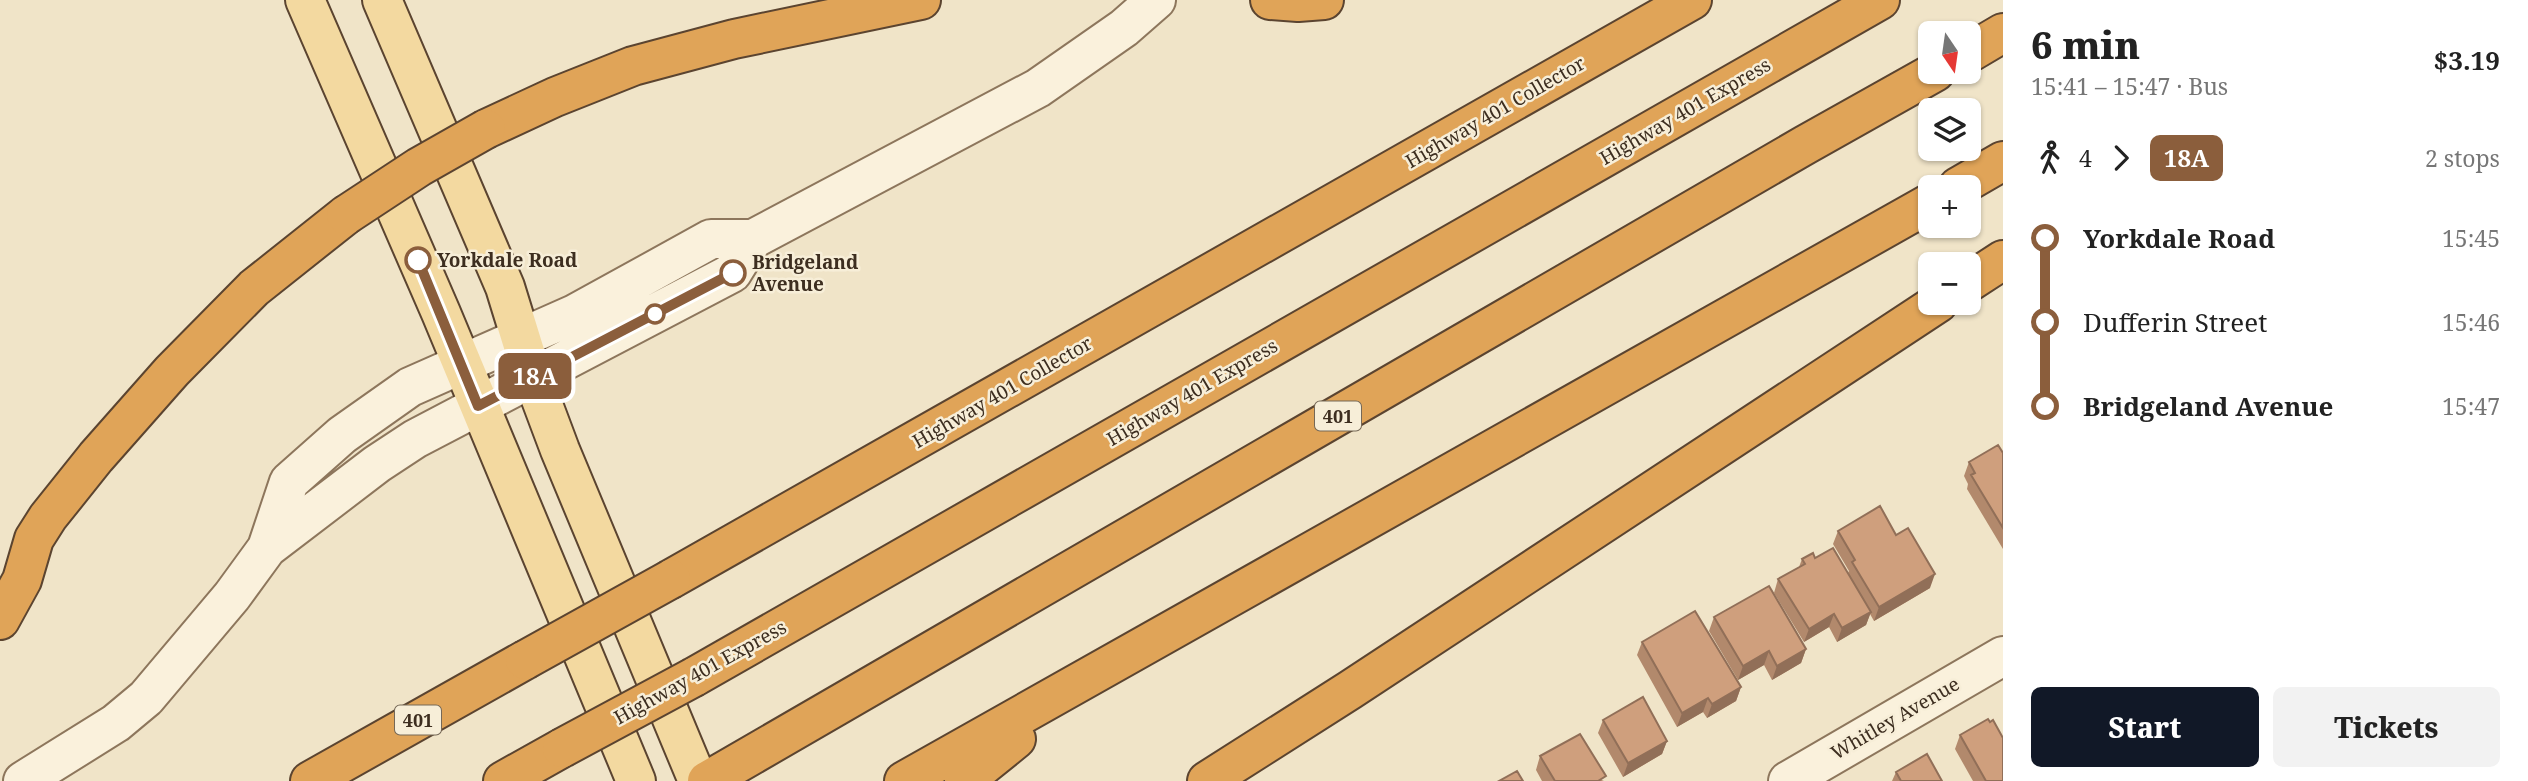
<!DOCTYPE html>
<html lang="en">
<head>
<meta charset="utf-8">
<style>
  :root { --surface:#fff; --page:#f2f2f2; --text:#222; --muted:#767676; --accent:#111827 }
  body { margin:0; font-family:"Noto Serif",serif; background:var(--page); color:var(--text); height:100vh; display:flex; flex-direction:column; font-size:26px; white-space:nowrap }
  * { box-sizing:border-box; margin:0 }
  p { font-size:23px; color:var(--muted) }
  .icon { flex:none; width:38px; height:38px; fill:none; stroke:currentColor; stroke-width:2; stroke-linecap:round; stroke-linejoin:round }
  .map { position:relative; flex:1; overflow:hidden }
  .panel { display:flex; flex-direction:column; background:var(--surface); width:525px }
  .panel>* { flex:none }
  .badge { padding:0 14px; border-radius:10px; font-size:24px; line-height:46px }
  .needle { width:46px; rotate:167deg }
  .tools { position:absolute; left:1918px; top:21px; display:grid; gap:14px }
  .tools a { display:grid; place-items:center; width:63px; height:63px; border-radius:10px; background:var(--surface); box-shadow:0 2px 5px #0004; font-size:35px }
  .map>.badge { position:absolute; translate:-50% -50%; box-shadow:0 0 0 4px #fff }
  .legs { display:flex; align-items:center; gap:10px; height:77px; padding:0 28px; font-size:23px }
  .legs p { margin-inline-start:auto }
  .head { display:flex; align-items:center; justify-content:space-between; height:119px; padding:0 28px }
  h1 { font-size:38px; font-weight:800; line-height:52px }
  .cta { display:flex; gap:14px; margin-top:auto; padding:14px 28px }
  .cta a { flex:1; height:80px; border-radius:10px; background:var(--accent); color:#fff; font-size:28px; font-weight:800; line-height:80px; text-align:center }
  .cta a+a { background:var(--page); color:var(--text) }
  ul { padding:0 28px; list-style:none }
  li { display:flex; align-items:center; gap:24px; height:84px; font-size:26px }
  li i { display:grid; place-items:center; width:10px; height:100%; margin:0 9px; background:currentColor }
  li i::after { content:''; width:18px; height:18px; margin:-9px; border:5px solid; border-radius:50%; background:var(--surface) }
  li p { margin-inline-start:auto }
  li:first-child i { background:linear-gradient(#0000 50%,currentColor 0) }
  li:last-child i { background:linear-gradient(currentColor 50%,#0000 0) }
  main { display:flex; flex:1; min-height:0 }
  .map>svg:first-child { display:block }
</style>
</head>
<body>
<main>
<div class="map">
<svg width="2003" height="781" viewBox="0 0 2003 781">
  <rect width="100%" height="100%" fill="#f0e4c8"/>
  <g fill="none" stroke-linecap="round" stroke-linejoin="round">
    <defs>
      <path id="minor" d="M 267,548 L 289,482 L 342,435 L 410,387 L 575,314 L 711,239 L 753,239 L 1038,88 L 1124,28 L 1156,0
        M 23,781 L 116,723 L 146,698 L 232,596 L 267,548 L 377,464 L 415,439 L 732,273 L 753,239
        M 1788,781 L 2003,656"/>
      <path id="major" d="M 305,0 L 441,313 L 636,781
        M 382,0 L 505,287 L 533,378 L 560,450 L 698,781"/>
      <path id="highway" d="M 1270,0 L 1298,2 L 1324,0
        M 1969,53 L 2003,33
        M 486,129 L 555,97 L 633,66 L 734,39 L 921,0
        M 1958,187 L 2003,161
        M 1969,282 L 2003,260
        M 671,579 L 1692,0
        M 0,620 L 22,580 L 34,539 L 48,517 L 96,457 L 172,371 L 254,288 L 346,215
        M 694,677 L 1880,0
        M 310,781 L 525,660
        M 503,781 L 562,748
        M 707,781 L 1805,145 L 1935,72
        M 904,781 L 1930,203
        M 964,781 L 1016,739
        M 1207,781 L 1350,690 L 1938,303"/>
    </defs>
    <use href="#minor" stroke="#8d765c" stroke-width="42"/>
    <use href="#major" stroke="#5b4430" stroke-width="42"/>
    <use href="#highway" stroke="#5b4430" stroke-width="42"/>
    <use href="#minor" stroke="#faf1dc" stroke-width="38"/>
    <use href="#major" stroke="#f3d9a0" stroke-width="38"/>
    <use href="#highway" stroke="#e0a458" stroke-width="38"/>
    <defs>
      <path id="highway-bridge" d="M 346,215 L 419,167 L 486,129
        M 525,660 L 671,579
        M 562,748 L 694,677"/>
    </defs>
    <use href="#highway-bridge" stroke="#5b4430" stroke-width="42" stroke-linecap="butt"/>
    <use href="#highway-bridge" stroke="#e0a458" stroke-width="38"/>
  </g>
  <path fill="#b2896c" d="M 2003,453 L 2003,549 L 1967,489 L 1968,484 L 1964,476 L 1969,462 Z
    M 1838,531 L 1896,535 L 1930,588 L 1874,621 L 1870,614 L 1866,625 L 1837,642 L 1829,627 L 1804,642 L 1774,593 L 1778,579 L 1799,567 L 1802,559 L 1815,558 L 1848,573 L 1849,571 L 1833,544 Z
    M 1714,617 L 1806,649 L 1801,663 L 1772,680 L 1764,665 L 1738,680 L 1709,631 Z
    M 1642,642 L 1741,687 L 1736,701 L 1707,718 L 1703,712 L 1677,727 L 1637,655 Z
    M 1603,720 L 1667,741 L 1662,754 L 1623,777 L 1598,733 Z
    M 1990,722 L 2003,781 L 1973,781 L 1955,749 L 1960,735 Z
    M 1540,756 L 1604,781 L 1542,781 L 1536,770 Z
    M 1896,772 L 1942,781 L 1892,781 Z"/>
  <path fill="#916f58" d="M 1935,574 L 1930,588 L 1874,621 L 1879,607 Z
    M 1871,612 L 1866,625 L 1837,642 L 1842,628 Z
    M 1834,614 L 1829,627 L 1804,642 L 1809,629 Z
    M 1806,649 L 1801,663 L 1772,680 L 1777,666 Z
    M 1769,651 L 1764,665 L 1738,680 L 1743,666 Z
    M 1741,687 L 1736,701 L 1707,718 L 1712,704 Z
    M 1708,698 L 1703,712 L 1677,727 L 1682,713 Z
    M 1667,741 L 1662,754 L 1623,777 L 1628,763 Z"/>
  <path fill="#cf9f7d" stroke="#916f58" stroke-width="2" d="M 1998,445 L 2003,453 L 2003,528 L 1971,475 L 1975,473 L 1969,462 Z
    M 1880,506 L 1896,535 L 1908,528 L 1935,574 L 1879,607 L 1852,562 L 1855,560 L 1838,531 Z
    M 1833,548 L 1871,612 L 1842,628 L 1834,614 L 1809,629 L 1778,579 L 1805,564 L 1802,559 L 1813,553 L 1815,558 Z
    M 1769,586 L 1806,649 L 1777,666 L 1769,651 L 1743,666 L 1714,617 Z
    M 1695,611 L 1741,687 L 1712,704 L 1708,698 L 1682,713 L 1642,642 Z
    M 1643,697 L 1667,741 L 1628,763 L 1603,720 Z
    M 1988,719 L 1990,722 L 1993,720 L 2003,738 L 2003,781 L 1986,781 L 1960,735 Z
    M 1580,734 L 1606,776 L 1598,781 L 1555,781 L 1540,756 Z
    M 1927,754 L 1942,781 L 1901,781 L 1896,772 Z
    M 1517,771 L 1523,781 L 1499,781 Z"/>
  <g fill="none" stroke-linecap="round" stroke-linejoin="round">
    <defs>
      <path id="line-1" d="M 418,260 L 478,406 L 733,273"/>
    </defs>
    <use href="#line-1" stroke="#fff" stroke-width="16"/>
    <use href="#line-1" stroke="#8b5e3c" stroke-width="10"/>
  </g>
  <g fill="#fff" stroke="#8b5e3c" stroke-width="3.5">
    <circle cx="418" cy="260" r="12"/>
    <circle cx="733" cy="273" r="12"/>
    <circle cx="655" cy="314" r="9"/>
  </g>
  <g text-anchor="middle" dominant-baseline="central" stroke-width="5" stroke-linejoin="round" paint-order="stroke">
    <g fill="#f7eed8" stroke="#756857" stroke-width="2">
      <rect x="1315" y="401.5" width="46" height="29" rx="5"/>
      <rect x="395" y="705.5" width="46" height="29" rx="5"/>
    </g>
    <g font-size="18" font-weight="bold" fill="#3d2e20">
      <text x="1338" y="416">401</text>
      <text x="418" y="720">401</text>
    </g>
    <g font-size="19" fill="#3d2e20" stroke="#f7eed8">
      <text transform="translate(1685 111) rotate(-30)">Highway 401 Express</text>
      <text transform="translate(1495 112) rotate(-30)">Highway 401 Collector</text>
      <text transform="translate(1002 392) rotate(-30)">Highway 401 Collector</text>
      <text transform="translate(1192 392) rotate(-30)">Highway 401 Express</text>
      <text transform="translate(700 672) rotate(-29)">Highway 401 Express</text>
      <text transform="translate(1895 718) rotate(-30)">Whitley Avenue</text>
    </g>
    <g font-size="19" font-weight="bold" fill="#3d2e20" stroke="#f7eed8" text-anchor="start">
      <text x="437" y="260">Yorkdale Road</text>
      <text x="752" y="262">Bridgeland<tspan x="752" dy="22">Avenue</tspan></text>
    </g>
  </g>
</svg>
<div class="tools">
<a><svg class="needle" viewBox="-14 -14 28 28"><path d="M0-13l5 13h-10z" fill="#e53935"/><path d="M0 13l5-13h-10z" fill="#767676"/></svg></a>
<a><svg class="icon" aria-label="layers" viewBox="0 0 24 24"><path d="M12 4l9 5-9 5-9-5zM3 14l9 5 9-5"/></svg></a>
<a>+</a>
<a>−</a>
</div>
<b class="badge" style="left:535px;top:376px;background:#8b5e3c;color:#fff">18A</b>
</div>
<section class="panel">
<div class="head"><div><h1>6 min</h1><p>15:41 – 15:47 · Bus</p></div><b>$3.19</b></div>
<div class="legs"><svg class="icon" aria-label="walk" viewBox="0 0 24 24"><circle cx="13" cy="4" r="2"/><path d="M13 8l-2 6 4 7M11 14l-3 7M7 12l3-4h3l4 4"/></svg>4<svg class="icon" aria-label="forward" viewBox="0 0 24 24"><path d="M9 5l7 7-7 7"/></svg><b class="badge" style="background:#8b5e3c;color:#fff">18A</b><p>2 stops</p></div>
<ul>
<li><i style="color:#8b5e3c"></i><b>Yorkdale Road</b><p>15:45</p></li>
<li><i style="color:#8b5e3c"></i><span>Dufferin Street</span><p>15:46</p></li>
<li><i style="color:#8b5e3c"></i><b>Bridgeland Avenue</b><p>15:47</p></li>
</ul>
<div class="cta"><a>Start</a><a>Tickets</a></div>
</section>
</main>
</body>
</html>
